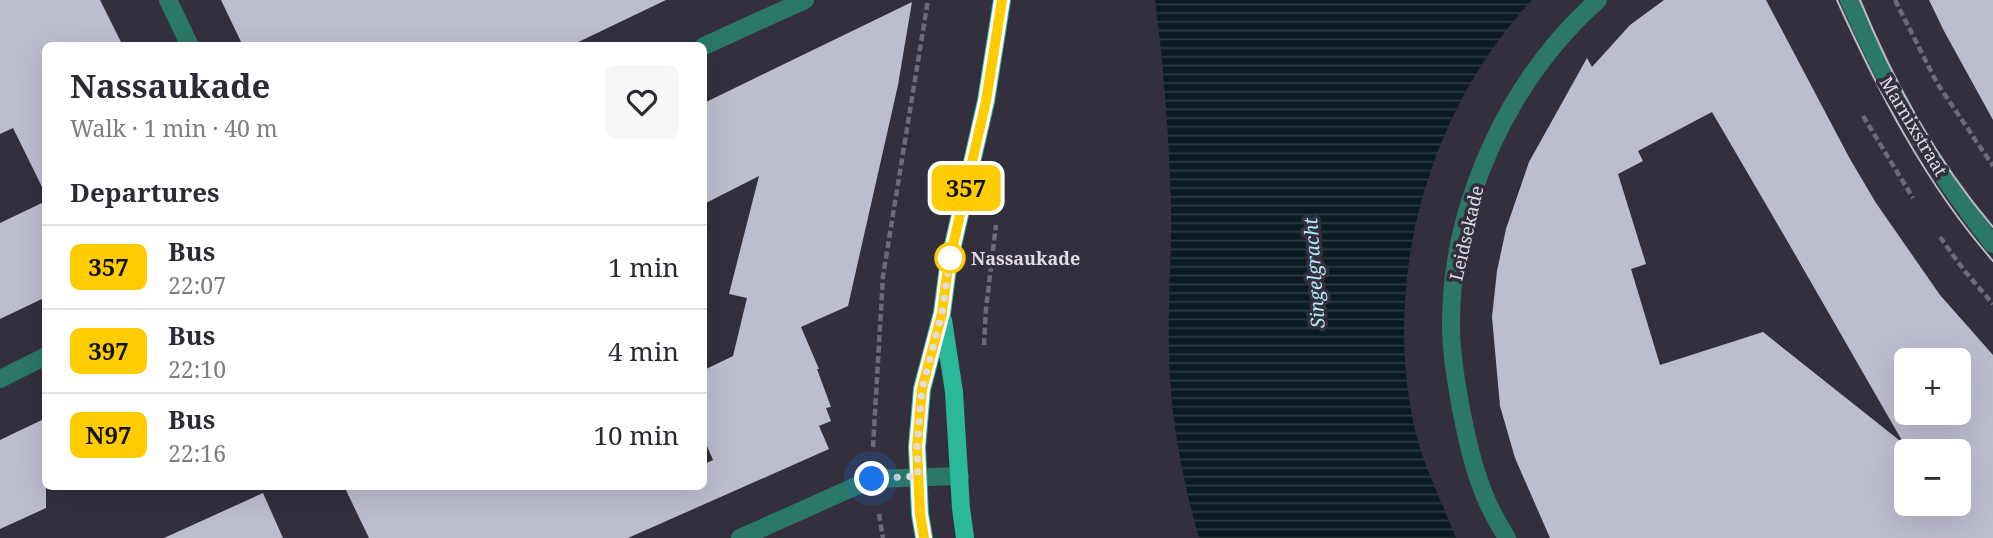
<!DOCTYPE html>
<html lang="en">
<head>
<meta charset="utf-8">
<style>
  :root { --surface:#fff; --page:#f7f7f7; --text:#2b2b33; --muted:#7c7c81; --line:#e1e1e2 }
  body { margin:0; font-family:"Noto Serif",serif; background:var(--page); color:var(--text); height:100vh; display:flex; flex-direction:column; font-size:26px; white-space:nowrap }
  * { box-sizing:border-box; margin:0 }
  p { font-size:23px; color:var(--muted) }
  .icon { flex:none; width:38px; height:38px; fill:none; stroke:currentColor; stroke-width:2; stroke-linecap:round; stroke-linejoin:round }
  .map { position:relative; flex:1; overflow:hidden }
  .side { position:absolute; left:42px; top:42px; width:665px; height:448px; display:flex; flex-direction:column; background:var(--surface); border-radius:10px; box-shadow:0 7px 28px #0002 }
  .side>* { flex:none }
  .badge { padding:0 14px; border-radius:10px; font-size:24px; line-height:46px }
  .controls { position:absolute; left:1894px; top:348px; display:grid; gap:14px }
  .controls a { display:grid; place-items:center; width:77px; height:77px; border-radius:10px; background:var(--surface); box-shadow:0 7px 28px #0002; font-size:35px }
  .you { position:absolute; width:35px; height:35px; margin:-18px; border:5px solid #fff; border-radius:50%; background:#1a73e8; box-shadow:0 0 0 10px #1a73e833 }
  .map>.badge { position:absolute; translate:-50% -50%; box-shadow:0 0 0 4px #fff }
  h2 { padding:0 28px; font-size:26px; line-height:63px }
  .round { display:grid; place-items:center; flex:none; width:74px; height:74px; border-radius:10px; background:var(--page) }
  .overview { display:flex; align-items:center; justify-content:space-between; height:119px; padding:0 28px }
  h1 { font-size:33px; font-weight:700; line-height:52px }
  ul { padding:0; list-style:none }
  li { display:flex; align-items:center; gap:21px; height:84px; padding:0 28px; border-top:2px solid var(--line) }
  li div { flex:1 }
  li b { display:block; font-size:26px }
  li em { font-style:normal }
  li .badge { min-width:77px; font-weight:700; text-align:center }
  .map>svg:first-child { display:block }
</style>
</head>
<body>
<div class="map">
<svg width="1993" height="538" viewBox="0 0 1993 538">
  <defs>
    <pattern id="water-rules" width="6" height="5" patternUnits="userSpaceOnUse" patternTransform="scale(1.75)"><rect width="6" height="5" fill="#0a1a20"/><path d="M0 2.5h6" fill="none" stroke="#2d3b40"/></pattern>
  </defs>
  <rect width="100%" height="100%" fill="#342f3d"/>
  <path fill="url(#water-rules)" d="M 1155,0 L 1532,0 C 1427,112 1380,284 1416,434 C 1425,469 1443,504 1456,538 L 1199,538 C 1184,485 1173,431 1170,376 C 1166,320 1172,263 1171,206 C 1169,138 1164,68 1155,0 Z"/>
  <path fill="#bdbdd0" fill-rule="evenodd" d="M 0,0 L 100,0 L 123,46 L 46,46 L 46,195 L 13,128 L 0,134 Z
    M 221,0 L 666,0 L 570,46 L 243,46 Z
    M 1664,0 L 1766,0 L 1850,159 L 1876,203 L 1940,295 L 1993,355 L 1993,538 L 1550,538 L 1515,458 L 1500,406 L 1492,317 L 1497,271 L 1506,229 L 1529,162 L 1587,58 L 1592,67 L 1630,25 ZM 1712,112 L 1785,237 L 1904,444 L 1763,332 L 1660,365 L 1631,269 L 1646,264 L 1618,174 L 1643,161 L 1638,151 ZM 1906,360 L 1958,360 L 1958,413 L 1906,413 ZM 1906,452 L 1958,452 L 1958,504 L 1906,504 Z
    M 1929,0 L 1993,0 L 1993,120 L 1944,31 Z
    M 912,2 L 898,85 L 848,306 L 801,327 L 819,369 L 817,369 L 831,407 L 826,408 L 831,421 L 819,426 L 829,449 L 628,538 L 369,538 L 344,486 L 704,486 L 704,464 L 713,460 L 704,439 L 704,370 L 733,356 L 747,298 L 729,294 L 759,176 L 704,204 L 704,103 Z
    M 46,201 L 46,297 L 0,319 L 0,223 Z
    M 46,418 L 46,508 L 0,529 L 0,440 Z
    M 263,493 L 283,538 L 164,538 Z"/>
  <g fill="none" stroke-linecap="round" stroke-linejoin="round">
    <path stroke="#6f6a77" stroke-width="4.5" stroke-dasharray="7 3.5" stroke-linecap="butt" d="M 1895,0 L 1937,83 L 1993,166
      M 1863,116 L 1913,198
      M 1940,237 L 1963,269 L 1993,304
      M 984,345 L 986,309 L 996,225
      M 873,447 L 883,276 L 928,0
      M 879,514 L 883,538"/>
    <path stroke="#2a7865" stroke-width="18" d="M 1849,0 C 1888,89 1932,168 1993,244"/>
    <path stroke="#2a7865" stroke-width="18" d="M 168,0 L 190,46
      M 704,46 L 805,0
      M 0,379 L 46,356
      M 740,538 L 872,479 L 960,476
      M 1507,538 C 1500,526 1492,513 1487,501 C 1474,472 1467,439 1461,409 C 1456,381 1451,353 1451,324 C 1451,204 1509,79 1598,0"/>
    <path stroke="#2ab899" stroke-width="18" d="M 943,320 L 954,392 L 961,508 L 965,538
      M 924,538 L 920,514 L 917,447 L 922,389 L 942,313 L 948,267 L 986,101 L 1002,0"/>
    <path stroke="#bebac5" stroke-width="2" d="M 1837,0 C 1879,93 1925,183 1993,261
      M 1860,0 C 1894,82 1935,159 1993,227"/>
  </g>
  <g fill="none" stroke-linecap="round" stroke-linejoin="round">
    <defs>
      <path id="line" d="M 924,538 L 920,514 L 917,447 L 922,389 L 942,313 L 948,267 L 986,101 L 1002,0"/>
    </defs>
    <use href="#line" stroke="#fff" stroke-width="16"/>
    <use href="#line" stroke="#fc0" stroke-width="10"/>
    <path stroke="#e0dce6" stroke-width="7" stroke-dasharray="0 12.6" d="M 872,479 L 918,476 L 917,447 L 922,389 L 942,313 L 950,258"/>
  </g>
  <circle fill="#fff" stroke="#fc0" stroke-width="3.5" cx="950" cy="258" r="14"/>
  <g text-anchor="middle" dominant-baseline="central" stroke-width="7" stroke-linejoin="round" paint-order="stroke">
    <g font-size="18" fill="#e0dce6" stroke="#342f3d">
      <text transform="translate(1914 126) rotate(59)">Marnixstraat</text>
      <text transform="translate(1466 233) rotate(-77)">Leidsekade</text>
    </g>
    <g font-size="18" font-weight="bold" fill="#e0dce6" stroke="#342f3d" text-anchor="start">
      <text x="971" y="258">Nassaukade</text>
    </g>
    <g font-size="19" font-style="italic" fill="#b4e9fe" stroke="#342f3d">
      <text transform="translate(1314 273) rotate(-94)">Singelgracht</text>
    </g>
  </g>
</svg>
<div class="controls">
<a>+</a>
<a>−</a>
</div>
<div class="you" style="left:872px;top:479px"></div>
<b class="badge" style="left:966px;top:188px;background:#fc0;color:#111">357</b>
<section class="side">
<div class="overview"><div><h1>Nassaukade</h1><p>Walk · 1 min · 40 m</p></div><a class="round"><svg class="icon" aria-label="heart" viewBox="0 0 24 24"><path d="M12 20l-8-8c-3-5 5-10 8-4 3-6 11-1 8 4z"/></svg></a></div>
<h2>Departures</h2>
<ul>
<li><span class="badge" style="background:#fc0;color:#111">357</span><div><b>Bus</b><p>22:07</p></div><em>1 min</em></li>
<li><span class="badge" style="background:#fc0;color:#111">397</span><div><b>Bus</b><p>22:10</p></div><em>4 min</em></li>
<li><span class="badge" style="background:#fc0;color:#111">N97</span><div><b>Bus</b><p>22:16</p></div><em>10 min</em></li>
</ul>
</section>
</div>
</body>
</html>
